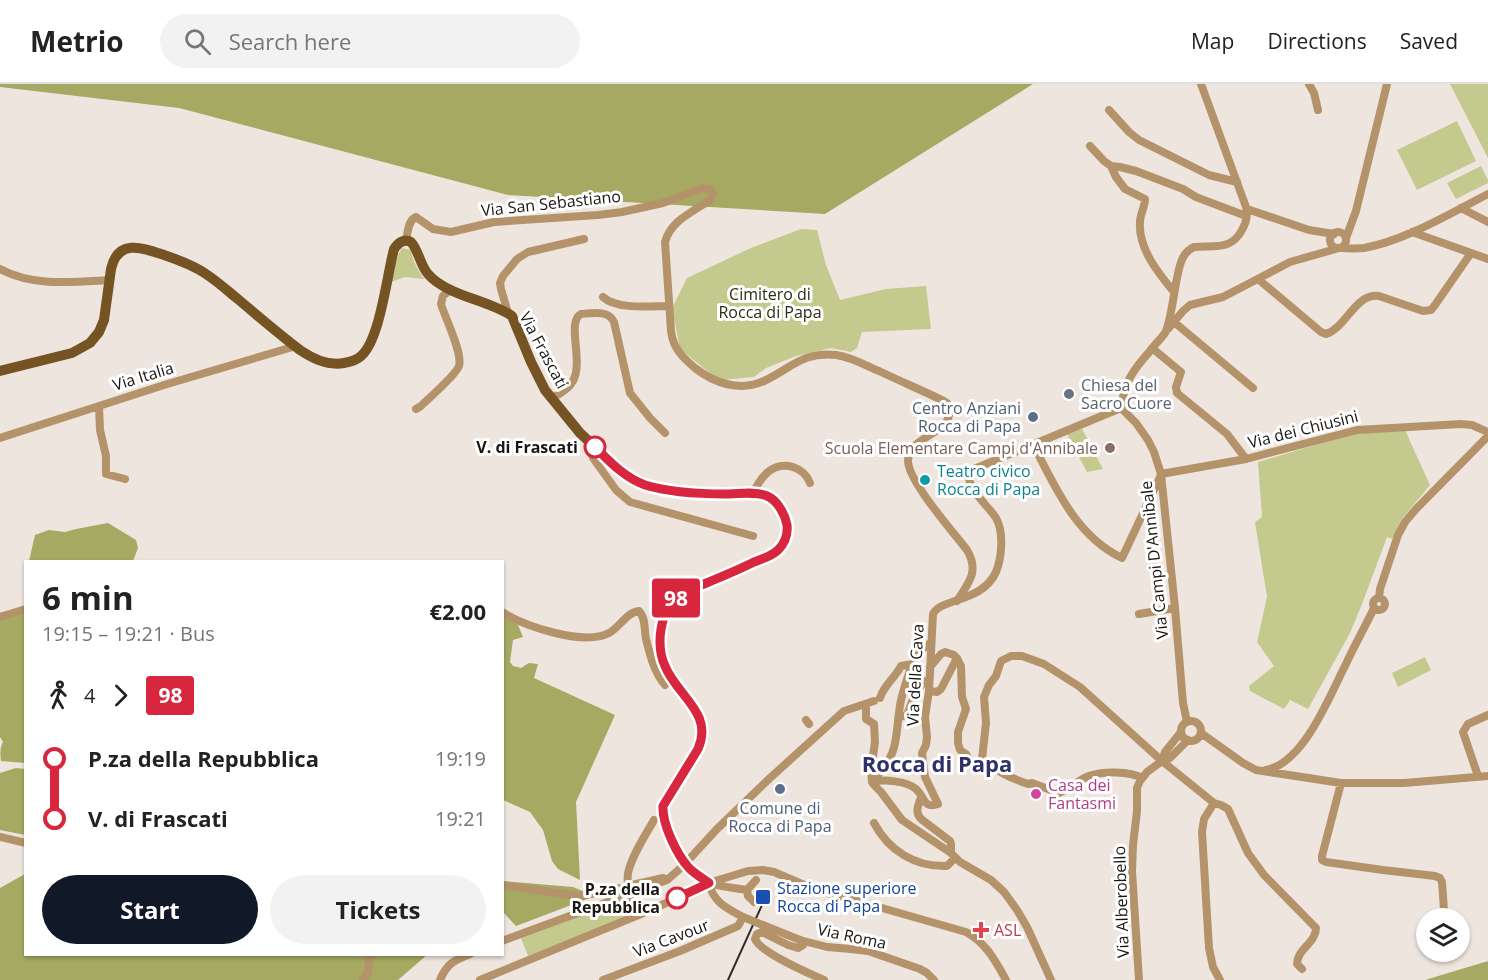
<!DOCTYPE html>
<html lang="en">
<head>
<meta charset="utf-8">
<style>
  :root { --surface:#fff; --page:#f2f2f2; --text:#222; --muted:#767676; --line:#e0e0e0; --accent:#111827 }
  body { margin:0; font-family:"Open Sans",sans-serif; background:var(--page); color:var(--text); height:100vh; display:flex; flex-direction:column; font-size:22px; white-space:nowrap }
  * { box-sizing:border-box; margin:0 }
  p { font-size:20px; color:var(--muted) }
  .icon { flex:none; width:33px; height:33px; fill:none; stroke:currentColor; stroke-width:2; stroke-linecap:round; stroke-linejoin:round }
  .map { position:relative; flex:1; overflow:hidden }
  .side { position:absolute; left:24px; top:476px; width:480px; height:396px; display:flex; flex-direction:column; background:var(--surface); border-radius:0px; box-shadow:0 2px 4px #0004 }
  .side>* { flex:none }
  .badge { padding:0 12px; border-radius:4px; font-size:21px; line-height:39px }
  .tools { position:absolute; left:1416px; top:824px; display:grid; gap:12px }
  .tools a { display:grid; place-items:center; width:54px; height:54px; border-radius:50%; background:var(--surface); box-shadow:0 2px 4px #0004; font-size:30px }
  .map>.badge { position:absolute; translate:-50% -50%; box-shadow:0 0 0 3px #fff }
  .legs { display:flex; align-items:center; gap:9px; height:66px; padding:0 18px; font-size:20px }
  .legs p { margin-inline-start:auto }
  .summary { display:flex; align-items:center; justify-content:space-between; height:102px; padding:0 18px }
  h1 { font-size:33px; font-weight:700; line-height:45px }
  .action { display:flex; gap:12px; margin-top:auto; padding:12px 18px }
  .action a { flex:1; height:69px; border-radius:36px; background:var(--accent); color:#fff; font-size:24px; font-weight:700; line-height:69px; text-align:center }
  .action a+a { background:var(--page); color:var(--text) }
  ul { padding:0 18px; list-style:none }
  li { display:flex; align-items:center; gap:21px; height:60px; font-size:22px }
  li i { display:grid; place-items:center; width:9px; height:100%; margin:0 8px; background:currentColor }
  li i::after { content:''; width:15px; height:15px; margin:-8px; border:4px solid; border-radius:50%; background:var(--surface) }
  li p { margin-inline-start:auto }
  li:first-child i { background:linear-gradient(#0000 50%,currentColor 0) }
  li:last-child i { background:linear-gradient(currentColor 50%,#0000 0) }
  header { display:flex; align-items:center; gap:36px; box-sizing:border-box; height:84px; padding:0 30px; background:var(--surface); border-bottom:2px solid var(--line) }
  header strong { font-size:28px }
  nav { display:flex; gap:33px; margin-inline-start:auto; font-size:21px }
  .search { width:420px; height:54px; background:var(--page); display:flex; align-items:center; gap:15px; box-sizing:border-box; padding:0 21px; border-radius:33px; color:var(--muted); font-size:22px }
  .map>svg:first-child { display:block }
</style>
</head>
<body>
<header>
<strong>Metrio</strong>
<div class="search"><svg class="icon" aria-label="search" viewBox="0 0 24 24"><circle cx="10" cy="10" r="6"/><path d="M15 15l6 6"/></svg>Search here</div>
<nav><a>Map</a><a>Directions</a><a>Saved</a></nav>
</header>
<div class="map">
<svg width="1488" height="896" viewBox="0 0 1488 896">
  <rect width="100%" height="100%" fill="#efe5df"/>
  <path fill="#c4c98d" d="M 1450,0 L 1488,0 L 1488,74 Z
    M 1457,37 L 1476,77 L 1417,106 L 1397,66 Z
    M 1481,82 L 1488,96 L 1488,99 L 1456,115 L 1447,99 Z
    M 801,145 L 817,146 L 826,181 L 840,216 L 886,205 L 926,202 L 931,245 L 862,248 L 857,264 L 851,268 L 831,264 L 796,272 L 766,284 L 754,293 L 722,296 L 710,289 L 680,265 L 672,224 L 687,194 L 751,164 Z
    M 402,164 L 411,166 C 413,178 418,186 424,195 L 405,193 L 391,198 L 398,171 Z
    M 1082,345 L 1094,367 L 1091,369 L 1093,373 L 1096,372 L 1103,385 L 1087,388 L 1067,350 Z
    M 1405,346 L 1430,401 L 1401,436 L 1392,455 L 1387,453 L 1362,520 L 1350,549 L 1308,625 L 1290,616 L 1284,625 L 1250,607 L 1249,602 L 1274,582 L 1257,558 L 1267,513 L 1255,438 L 1262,433 L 1258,378 L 1352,350 Z
    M 1425,573 L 1431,586 L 1398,603 L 1392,589 Z
    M 627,814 L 633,826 L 635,828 L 623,835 L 528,872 L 521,854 Z"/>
  <path fill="#a5a961" d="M 0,0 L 1033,0 L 825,130 L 508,111 L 179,24 L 0,3 Z
    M 108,439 L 136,456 L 138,464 L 133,477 L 29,477 L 35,451 L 49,446 L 65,448 L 76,445 Z
    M 25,528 L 25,679 L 1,677 C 0,671 0,663 3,658 L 0,653 L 0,537 Z
    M 502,531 L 518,541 L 523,553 L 513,556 L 510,578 L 513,582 L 521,584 L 529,579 L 538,580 L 534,594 L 615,631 L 576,718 L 580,796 L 558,785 L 552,777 L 543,746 L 530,728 L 503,716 Z
    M 16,684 L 25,685 L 25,751 L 0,746 L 0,689 Z
    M 25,790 L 26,870 L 428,870 L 398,896 L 0,896 L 0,804 Z
    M 502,797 L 573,803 L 595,812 L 516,842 L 503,828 Z
    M 1488,877 L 1488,896 L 1425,896 Z"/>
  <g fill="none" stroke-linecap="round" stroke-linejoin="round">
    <path stroke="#b5936a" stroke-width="8" d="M 1309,0 L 1314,9 L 1318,26
      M 1109,26 L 1129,48 L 1139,56 L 1209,91 L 1237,98
      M 1090,62 L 1104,77 L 1111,82 L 1120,83 L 1136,87 L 1183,105 L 1196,113 L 1246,132
      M 1111,82 L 1116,93 L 1125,105 L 1145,115 C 1145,123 1140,130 1140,138 C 1138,164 1158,189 1174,208
      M 1461,124 L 1488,138
      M 1247,125 L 1309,146 L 1334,150
      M 1412,148 L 1488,175
      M1330 156a8 8 0 1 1 16 0a8 8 0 1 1-16 0Z
      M 1346,154 L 1356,127 L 1387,0
      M 406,156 C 408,148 408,136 416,133 L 433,145 L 451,148 L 494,138 L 598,131 L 622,128 L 663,119 L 702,104 L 710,105 L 713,110 L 710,116 C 693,128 671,136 665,158 L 671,247 C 673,264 682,273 695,284 C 714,299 740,308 764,297 C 790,285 803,267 836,271 C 851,273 865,281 879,287 C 900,297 921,306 942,316 L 947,319 C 960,350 910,349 908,376 C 907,396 954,449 967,466 C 980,488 968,499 957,517
      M 1340,164 C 1348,164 1356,165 1364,164 C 1404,157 1451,129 1488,110
      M 0,185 C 33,203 74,198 110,196
      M 1258,195 L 1321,248 L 1326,250 C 1347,243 1355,209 1379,212 L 1423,227 L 1431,226 L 1435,221 L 1471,169
      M 603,213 C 617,226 651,222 669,222
      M 508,229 L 501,205 L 500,199 L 503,192 L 517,175 L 528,168 L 584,155
      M 1174,238 L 1253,304
      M 1168,245 L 1183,227 L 1190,221 L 1223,213 L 1290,178 L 1339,164
      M 1152,264 L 1181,288 L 1176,303 L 1177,309 L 1227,350 L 1246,375
      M 552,314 C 560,310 569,305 573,297 C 584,277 566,238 581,230 C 593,229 609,226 614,238 L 630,309 L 650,334 L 665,349
      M 99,322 L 100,346 L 106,372 L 106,390 L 125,395
      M 1121,324 C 1124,298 1134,285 1150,267 C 1154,261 1161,255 1165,249 C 1170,240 1174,210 1176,199 C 1179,186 1180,169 1194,163 C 1214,161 1231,167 1242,146 C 1246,139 1248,131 1246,123 L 1201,0
      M 1121,324 L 1136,339 L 1148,356 L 1154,368 L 1161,390 L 1175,524 L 1183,619 L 1187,638
      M 416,325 L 421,322 C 429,314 456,291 459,282 C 463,269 445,234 441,220 L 443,212 L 451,205
      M 0,354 L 164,301 L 296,262
      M 592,360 L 592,369 L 593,374 L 616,406 L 630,418 L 753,452
      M 1033,360 C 1055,403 1076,452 1122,474 L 1161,391
      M 1161,390 L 1246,375 L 1357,346 L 1461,340 L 1472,341 L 1488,348
      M 753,410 C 760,393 773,377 793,383 C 802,386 807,391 810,399
      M 1379,514 L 1380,505 L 1398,451 L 1405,438 L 1417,424 L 1488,352
      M1373 520a6 6 0 1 1 12 0a6 6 0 1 1-12 0Z
      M 502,528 C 526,543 584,562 609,549 C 620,543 627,528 639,527 C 646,534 644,546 646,555 C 650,571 654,588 665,601
      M 1139,530 L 1175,524
      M 0,533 L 26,525
      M 930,583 L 941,570 L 945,568 L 954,571 L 958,576 L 961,582 L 962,613 L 966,625 L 958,648 L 958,659 L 960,666 L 966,670 L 973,683 L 978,682 L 982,675 C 997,688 1011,694 1028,700 L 1032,699 L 1059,709 C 1070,705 1078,696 1089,692 C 1102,687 1130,687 1142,694
      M 929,607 L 937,608 L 941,605 L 957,574
      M 880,614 C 884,601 895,594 901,582 L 912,580 L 920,567 L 930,559
      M 866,620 L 866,635 L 874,640 L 875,658 L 871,687 L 872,698 L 874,701 L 881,708 L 902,736 L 951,769 L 960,778 L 991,796 L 1004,808 L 1017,826 L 1027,843 L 1051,896
      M 899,633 L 907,631 C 912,618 916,602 929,595
      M 806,636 L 809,640
      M1181 647a10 10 0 1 1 20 0a10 10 0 1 1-20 0Z
      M 1201,649 L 1243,679 L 1256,686 L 1341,699 L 1404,699 L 1488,692
      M 982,675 L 986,639 L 984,613 L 989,601 L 996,592 L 1001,577 L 1011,572 L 1022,572 L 1044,580 L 1080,603 L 1162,677 L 1214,719 L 1221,721 L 1228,725 L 1248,769 L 1264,791 L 1316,844 C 1316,859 1297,865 1297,880 L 1302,885
      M 1162,677 L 1165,668 L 1181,648
      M 1266,686 C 1304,679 1329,613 1345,582 C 1354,562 1365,543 1374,524
      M 1478,692 L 1463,648 L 1468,640 L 1488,631
      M 872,697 C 902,668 894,652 901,616 C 904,604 908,592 912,580
      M 872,698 C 883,695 907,697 916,705 C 925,713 923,725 938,720 L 925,693 L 922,669 L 926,661 L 927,653 L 925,633 L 929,607 L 933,530 C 940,514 982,519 996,488 C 1002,473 1004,448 996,434 C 988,421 964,403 970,388 L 974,385 L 1121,324
      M 1341,699 L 1322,772 L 1322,776 L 1326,778 L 1383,786 L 1435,792 L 1440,794 L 1442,798 L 1444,826
      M 921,713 C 919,720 914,728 921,735 L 950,757 L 951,760 L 951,769
      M 1214,719 L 1204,735 L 1202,748 L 1209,864 L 1213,883 L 1220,896
      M 662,722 C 662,745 688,791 710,799 C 721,803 735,804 747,806 L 748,812 L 754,818
      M 874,739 C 889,767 915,783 947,782 L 955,774
      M 0,753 L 26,759
      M 502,801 L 578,812 L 611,807 L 620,804
      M 632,801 L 663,794
      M 747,806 L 756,796
      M 629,809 C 633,817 636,825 646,828 L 715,797 L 748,787 L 763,786 L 774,788 L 816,806 L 861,818 L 966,848 C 986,859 995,876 1006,896
      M 800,856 L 803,861 L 798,864 L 788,861 L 762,848 L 757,850 L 755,855 C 760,868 810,890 824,896
      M 800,856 L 827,863 L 851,865 L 868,867 L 920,885 L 927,889 L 934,896
      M 502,857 L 667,796 L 683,782 L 716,746 L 770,694 L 844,627 L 874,617
      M 363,896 L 368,888 L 369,874 L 374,870
      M 440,896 C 447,879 455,876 470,870
      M 480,896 L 646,828
      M 603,896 L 680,867 L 738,842 L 743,833 C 726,824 713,818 709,799
      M 1139,896 L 1132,787 L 1133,761 L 1137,727 L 1137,704 L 1140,697 L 1147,688 L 1162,677 L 1170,674 L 1188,656"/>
    <path stroke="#765323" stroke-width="10" d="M 0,287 L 72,269 L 90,259 L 99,248 L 104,236 L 111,185 C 118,154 143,164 164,171 C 179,176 193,181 206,190 C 218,198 228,207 239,216 C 259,233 279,250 300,266 C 313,275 328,282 344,279 C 350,278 357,276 361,272 C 380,256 387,191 394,165 C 398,159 404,154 411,158 C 419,167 420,181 428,190 C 447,212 489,216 512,232 L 531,278 L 545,306 L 580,349 L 626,392 L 642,400 L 675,407 L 765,411 C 775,416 782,424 785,435 C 789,445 787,457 779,465 C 771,474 756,478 746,482 C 725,491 703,501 682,510 C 670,517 665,526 662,539 C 660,553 659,568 664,580 C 676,610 714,629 698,665 L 662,722"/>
    <path stroke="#302c2a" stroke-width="2" d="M 728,896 L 767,810"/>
    <path stroke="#b5936a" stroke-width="8" d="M 629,809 C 628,803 627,796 628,789 C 632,771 645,752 654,736
      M 743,833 L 800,856"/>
  </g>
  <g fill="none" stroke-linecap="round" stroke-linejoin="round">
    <defs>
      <path id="line-1" d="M 595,363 C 610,378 625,394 645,401 C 671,409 699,410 726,410 C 739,410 755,407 767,412 C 777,416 785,430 787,441 C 788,450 785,459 778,466 C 772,472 762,475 754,478 C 738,486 721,493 704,500 C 694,505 681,509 672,517 C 668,521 665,527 664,533 C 659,548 658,567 665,582 C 677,612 714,629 698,665 L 663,722 C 662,740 677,771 689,784 C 695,790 702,794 709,799 L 677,814"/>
    </defs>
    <use href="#line-1" stroke="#fff" stroke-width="14"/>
    <use href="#line-1" stroke="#d7263d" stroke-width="9"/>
  </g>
  <circle fill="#6b7280" stroke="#fff" stroke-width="2" cx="1069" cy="310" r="6"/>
  <g fill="#5c6f8a" stroke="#fff" stroke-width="2">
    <circle cx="1033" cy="333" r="6"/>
    <circle cx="780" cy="705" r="6"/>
  </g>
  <g fill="#fff" stroke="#d7263d" stroke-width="3">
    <circle cx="595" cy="363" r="10"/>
    <circle cx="677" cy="814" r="10"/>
  </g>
  <circle fill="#8d6e63" stroke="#fff" stroke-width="2" cx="1110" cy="364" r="6"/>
  <circle fill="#0f9aa8" stroke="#fff" stroke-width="2" cx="925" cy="396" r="6"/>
  <circle fill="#d1479c" stroke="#fff" stroke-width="2" cx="1036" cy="710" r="6"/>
  <rect fill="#1a4fb4" stroke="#fff" stroke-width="2" x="755" y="805" width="16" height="16" rx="3"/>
  <path fill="#e0444e" stroke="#fff" stroke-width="2" d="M978 837h6v6h6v6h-6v6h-6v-6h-6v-6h6z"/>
  <g text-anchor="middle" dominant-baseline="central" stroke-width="6" stroke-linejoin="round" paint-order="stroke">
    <g font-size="16" fill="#191614" stroke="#fff">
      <text transform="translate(551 119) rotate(-6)">Via San Sebastiano</text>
      <text transform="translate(544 266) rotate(62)">Via Frascati</text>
      <text transform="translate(143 292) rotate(-17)">Via Italia</text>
      <text transform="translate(1303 345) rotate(-14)">Via dei Chiusini</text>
      <text transform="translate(1154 476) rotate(-96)">Via Campi D'Annibale</text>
      <text transform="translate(915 591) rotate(-87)">Via della Cava</text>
      <text transform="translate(1121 818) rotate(-92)">Via Alberobello</text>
      <text transform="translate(852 852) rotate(12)">Via Roma</text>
      <text transform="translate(671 854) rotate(-21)">Via Cavour</text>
    </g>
    <g font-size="16" fill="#2d2f0e" stroke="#fff">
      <text x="770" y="210">Cimitero di<tspan x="770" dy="18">Rocca di Papa</tspan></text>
    </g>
    <g font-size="16" fill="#5b616d" stroke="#fff" text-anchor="start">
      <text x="1081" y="301">Chiesa del<tspan x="1081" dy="18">Sacro Cuore</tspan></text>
    </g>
    <g font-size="16" fill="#4e5e75" stroke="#fff" text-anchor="end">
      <text x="1021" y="324">Centro Anziani<tspan x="1021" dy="18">Rocca di Papa</tspan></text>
      <text x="780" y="724" text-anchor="middle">Comune di<tspan x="780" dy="18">Rocca di Papa</tspan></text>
    </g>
    <g font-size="16" font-weight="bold" fill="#191614" stroke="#fff" text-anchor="end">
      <text x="578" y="363">V. di Frascati</text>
      <text x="660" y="805">P.za della<tspan x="660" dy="18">Repubblica</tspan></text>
    </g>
    <g font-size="16" fill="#785e54" stroke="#fff" text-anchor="end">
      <text x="1098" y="364">Scuola Elementare Campi d'Annibale</text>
    </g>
    <g font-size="16" fill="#0d838f" stroke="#fff" text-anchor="start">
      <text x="937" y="387">Teatro civico<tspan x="937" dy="18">Rocca di Papa</tspan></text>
    </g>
    <g font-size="16" fill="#b23c85" stroke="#fff" text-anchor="start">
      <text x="1048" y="701">Casa dei<tspan x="1048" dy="18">Fantasmi</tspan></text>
    </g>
    <g font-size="16" fill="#164399" stroke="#fff" text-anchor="start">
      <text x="777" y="804">Stazione superiore<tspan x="777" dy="18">Rocca di Papa</tspan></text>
    </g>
    <g font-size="16" fill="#be3a42" stroke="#fff" text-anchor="start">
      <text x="994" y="846">ASL</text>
    </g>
    <g font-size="22" font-weight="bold" fill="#30306b" stroke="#fff">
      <text x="937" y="679">Rocca di Papa</text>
    </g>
  </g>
</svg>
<div class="tools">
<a><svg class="icon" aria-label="layers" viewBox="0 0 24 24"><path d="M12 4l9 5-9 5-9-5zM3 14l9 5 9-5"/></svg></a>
</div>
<b class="badge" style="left:676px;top:514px;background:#d7263d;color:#fff">98</b>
<section class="side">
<div class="summary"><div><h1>6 min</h1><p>19:15 – 19:21 · Bus</p></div><b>€2.00</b></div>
<div class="legs"><svg class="icon" aria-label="walk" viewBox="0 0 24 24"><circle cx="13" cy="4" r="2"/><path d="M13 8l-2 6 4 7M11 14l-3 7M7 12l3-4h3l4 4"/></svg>4<svg class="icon" aria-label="forward" viewBox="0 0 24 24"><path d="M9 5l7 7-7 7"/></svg><b class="badge" style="background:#d7263d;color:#fff">98</b></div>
<ul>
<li><i style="color:#d7263d"></i><b>P.za della Repubblica</b><p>19:19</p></li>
<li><i style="color:#d7263d"></i><b>V. di Frascati</b><p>19:21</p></li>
</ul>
<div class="action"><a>Start</a><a>Tickets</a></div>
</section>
</div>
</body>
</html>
